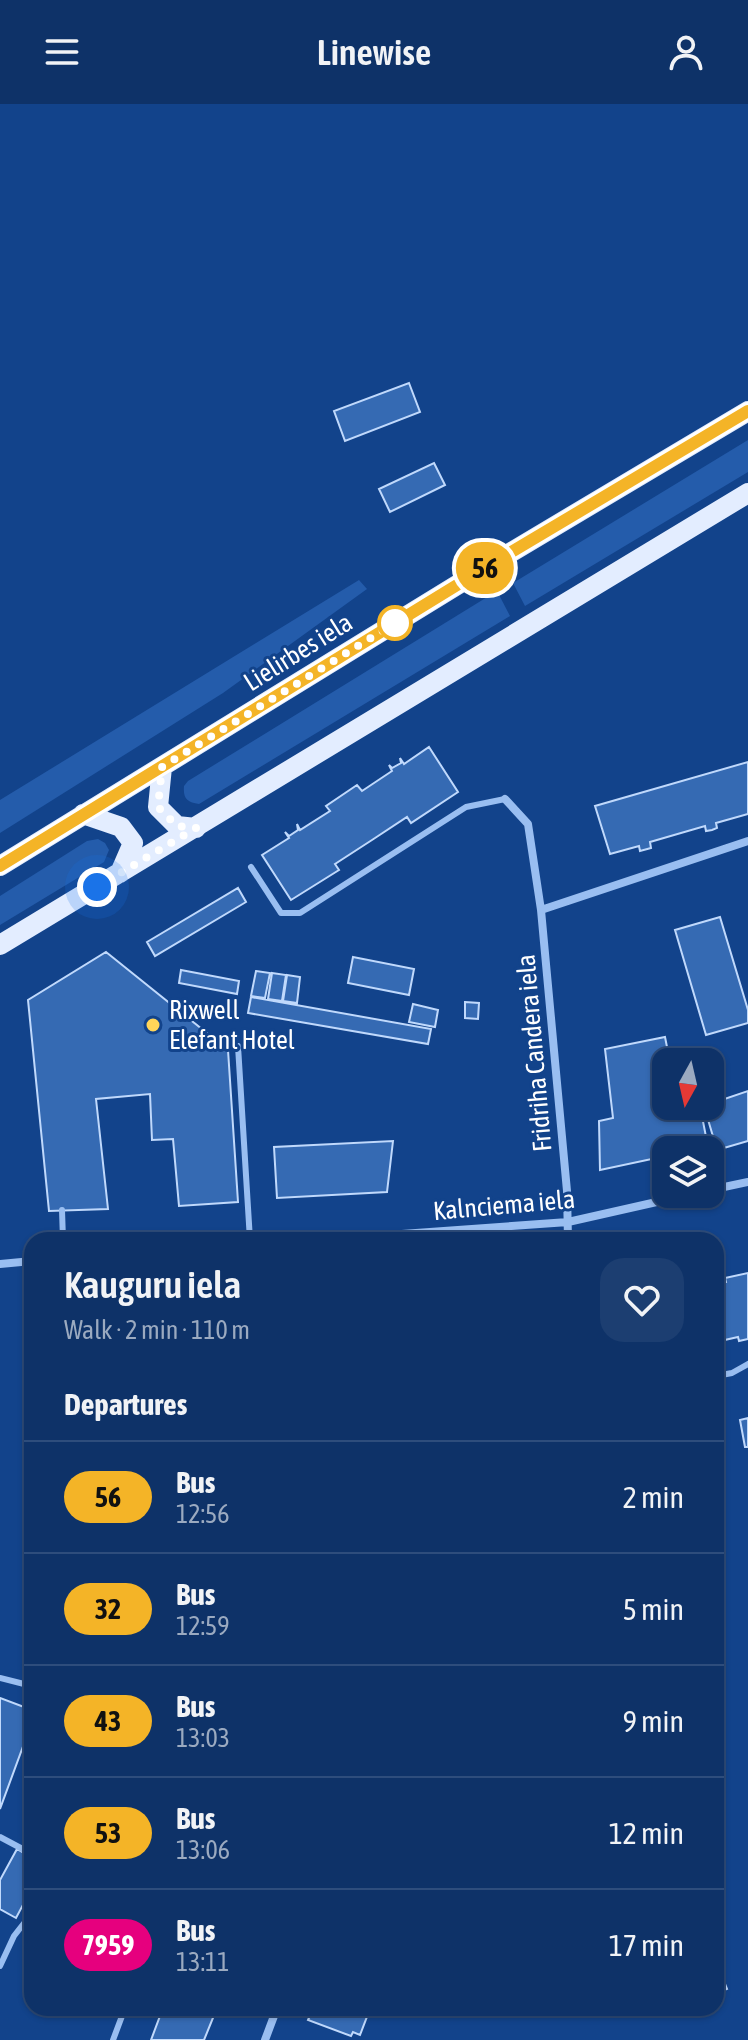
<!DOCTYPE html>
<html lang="en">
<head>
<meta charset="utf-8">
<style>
  :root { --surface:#0e3268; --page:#1c3e71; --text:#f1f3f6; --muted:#9baac0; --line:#2e4d7c }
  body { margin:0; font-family:"Asap Condensed",sans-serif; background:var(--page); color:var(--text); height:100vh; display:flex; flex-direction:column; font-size:30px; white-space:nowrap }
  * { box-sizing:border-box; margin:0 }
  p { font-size:26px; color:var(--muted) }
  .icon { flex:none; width:44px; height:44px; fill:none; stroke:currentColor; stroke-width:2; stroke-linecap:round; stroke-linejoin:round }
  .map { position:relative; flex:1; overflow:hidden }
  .drawer { position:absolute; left:24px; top:1128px; width:700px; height:784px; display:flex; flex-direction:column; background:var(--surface); border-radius:24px; box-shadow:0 2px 6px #0004,0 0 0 2px var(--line) }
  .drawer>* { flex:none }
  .badge { padding:0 16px; border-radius:26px; font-size:28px; line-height:52px }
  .needle { width:52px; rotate:188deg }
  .buttons { position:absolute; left:652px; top:944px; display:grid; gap:16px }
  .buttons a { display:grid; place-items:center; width:72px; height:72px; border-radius:16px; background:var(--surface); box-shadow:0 2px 6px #0004,0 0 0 2px var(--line); font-size:40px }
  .you { position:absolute; width:40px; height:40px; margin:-20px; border:6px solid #fff; border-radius:50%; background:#1a73e8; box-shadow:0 0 0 12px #1a73e833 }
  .map>.badge { position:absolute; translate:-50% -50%; box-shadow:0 0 0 4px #fff }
  h2 { padding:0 40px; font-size:30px; line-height:72px }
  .round { display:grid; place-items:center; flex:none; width:84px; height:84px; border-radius:24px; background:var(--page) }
  .headline { display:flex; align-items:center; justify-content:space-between; height:136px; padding:0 40px }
  h1 { font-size:38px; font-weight:600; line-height:60px }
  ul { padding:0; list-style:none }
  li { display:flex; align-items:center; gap:24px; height:112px; padding:0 40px; border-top:2px solid var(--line) }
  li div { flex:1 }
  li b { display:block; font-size:30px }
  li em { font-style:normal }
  li .badge { min-width:88px; font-weight:700; text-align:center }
  header { display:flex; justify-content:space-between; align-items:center; height:104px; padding:0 40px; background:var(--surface); font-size:36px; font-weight:600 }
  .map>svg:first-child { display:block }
</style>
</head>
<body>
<header><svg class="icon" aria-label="menu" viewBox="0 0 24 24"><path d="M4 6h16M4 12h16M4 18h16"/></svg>Linewise<svg class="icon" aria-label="person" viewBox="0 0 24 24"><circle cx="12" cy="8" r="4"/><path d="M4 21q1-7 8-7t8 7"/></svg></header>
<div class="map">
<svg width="748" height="1936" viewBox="0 0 748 1936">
  <rect width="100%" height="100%" fill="#12438b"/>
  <path fill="#245cab" d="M 748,336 L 748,368 L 525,502 L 513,479 Z
    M 359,476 L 367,485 L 223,589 L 0,729 L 0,696 Z
    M 497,487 L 510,512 L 199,700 C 187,698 183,695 184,682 L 188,677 Z
    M 98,735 L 105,739 L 109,746 L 104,758 L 0,821 L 0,792 L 87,737 Z"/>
  <path fill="#356ab3" stroke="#c0d9fc" stroke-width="2" d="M 409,279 L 420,308 L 345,337 L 334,307 Z
    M 434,359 L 445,381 L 390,408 L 379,385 Z
    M 429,643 L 458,688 L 411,719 L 407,713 L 372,736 L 335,760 L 339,766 L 291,796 L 262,751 L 289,734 L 285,728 L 289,732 L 298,726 L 297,720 L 300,726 L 330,707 L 326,702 L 357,681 L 362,687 L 392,667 L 389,661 L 392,664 L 401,659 L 400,654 L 404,660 Z
    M 748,658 L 748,710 L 716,719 L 717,724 L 712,726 L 706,727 L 705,722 L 650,738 L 651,744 L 640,747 L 639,742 L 610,750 L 595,702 Z
    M 238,784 L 246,798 L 155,852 L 147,838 Z
    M 720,813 L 748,906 L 748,919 L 706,931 L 675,826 Z
    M 106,848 L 228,946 L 238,1098 L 179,1102 L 173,1035 L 152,1036 L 150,990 L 96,995 L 108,1105 L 49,1107 L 28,896 Z
    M 353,853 L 414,865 L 409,891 L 348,879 Z
    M 181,866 L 239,877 L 237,890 L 179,879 Z
    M 256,867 L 270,869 L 265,894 L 251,892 Z
    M 272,869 L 286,871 L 282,897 L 268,895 Z
    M 287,871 L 300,873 L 297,899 L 283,897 Z
    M 251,893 L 431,925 L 428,940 L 248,909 Z
    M 465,898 L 479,899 L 478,915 L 465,914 Z
    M 413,900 L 438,906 L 435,923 L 409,918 Z
    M 665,933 L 670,958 L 666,958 L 666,1002 L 700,1002 L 708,1043 L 666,1046 L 666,1052 L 600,1066 L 599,1017 L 613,1014 L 605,945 Z
    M 748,987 L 748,1037 L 717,1046 L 704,1002 Z
    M 393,1037 L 387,1088 L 277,1094 L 274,1043 Z
    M 748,1169 L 748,1235 L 739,1237 L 738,1233 L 716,1238 L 716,1181 L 726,1178 L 725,1174 Z
    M 748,1314 L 748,1343 L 745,1343 L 740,1316 Z
    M 0,1594 L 32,1606 L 32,1618 L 0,1705 Z
    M 17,1745 L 32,1754 L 32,1784 L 16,1814 L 0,1805 L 0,1776 Z
    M 716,1857 L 727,1885 L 716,1889 Z
    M 163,1904 L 217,1904 L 204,1936 L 151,1936 Z
    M 321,1904 L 362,1904 L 361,1907 L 368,1910 L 360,1931 L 353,1928 L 351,1932 L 308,1916 L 312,1907 L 319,1909 Z"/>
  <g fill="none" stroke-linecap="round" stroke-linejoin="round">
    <path stroke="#99bef1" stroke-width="6" d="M 251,763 L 281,809 L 300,809 L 466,703 L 505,695
      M 238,942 L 250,1136
      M 62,1106 L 63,1136
      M 716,1272 L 732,1269 L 748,1260
      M 0,1574 L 32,1582
      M 0,1733 L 32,1750
      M 0,1862 L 14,1832 L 32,1809
      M 113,1936 L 125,1904"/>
    <path stroke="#99bef1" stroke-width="8" d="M 505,695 L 528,720 L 541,806 L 748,737
      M 541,806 L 567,1087 L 568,1136
      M 710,1086 L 748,1078
      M 318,1136 L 568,1118 L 692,1090
      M 0,1160 L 32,1157
      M 265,1936 L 277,1904"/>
    <path stroke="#e3edff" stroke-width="20" d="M 162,663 L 158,703 L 177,722 L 196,724
      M 83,710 L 121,723 L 133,739 L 120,769
      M 0,762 L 488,462 L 748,307
      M 0,841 L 748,389"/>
  </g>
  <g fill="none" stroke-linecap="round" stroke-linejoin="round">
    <defs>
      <path id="line" d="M 0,762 L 488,462 L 748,307"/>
    </defs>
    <use href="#line" stroke="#fff" stroke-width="18"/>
    <use href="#line" stroke="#f4b427" stroke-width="12"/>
    <path stroke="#fff" stroke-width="8" stroke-dasharray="0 14.4" d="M 97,783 L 196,724 L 177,722 L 158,703 L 162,663 L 395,519"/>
  </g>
  <circle fill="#fff" stroke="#f4b427" stroke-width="4" cx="395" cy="519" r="16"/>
  <circle fill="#ffd559" stroke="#12438b" stroke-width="3" cx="153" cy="921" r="8"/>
  <g text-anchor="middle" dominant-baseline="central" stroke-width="6" stroke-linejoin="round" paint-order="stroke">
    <g font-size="26" fill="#fff" stroke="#12438b">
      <text transform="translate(298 548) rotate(-32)">Lielirbes iela</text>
      <text transform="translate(534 949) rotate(-95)">Fridriha Candera iela</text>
      <text transform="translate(504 1101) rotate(-5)">Kalnciema iela</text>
    </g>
    <g font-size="26" fill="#fff" stroke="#12438b" text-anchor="start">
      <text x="169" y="906">Rixwell<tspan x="169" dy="30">Elefant Hotel</tspan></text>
    </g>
  </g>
</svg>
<div class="buttons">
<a><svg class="needle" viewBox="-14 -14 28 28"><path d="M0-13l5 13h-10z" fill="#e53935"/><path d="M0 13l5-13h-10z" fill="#9baac0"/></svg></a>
<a><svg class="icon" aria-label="layers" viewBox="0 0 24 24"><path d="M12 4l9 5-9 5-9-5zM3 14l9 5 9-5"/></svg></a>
</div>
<div class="you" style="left:97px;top:783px"></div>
<b class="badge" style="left:485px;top:464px;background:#f4b427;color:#111">56</b>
<section class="drawer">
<div class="headline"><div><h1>Kauguru iela</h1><p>Walk · 2 min · 110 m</p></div><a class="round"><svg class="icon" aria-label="heart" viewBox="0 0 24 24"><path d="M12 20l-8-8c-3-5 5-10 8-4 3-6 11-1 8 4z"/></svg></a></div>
<h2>Departures</h2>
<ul>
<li><span class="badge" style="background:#f4b427;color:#111">56</span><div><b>Bus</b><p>12:56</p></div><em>2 min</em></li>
<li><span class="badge" style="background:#f4b427;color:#111">32</span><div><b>Bus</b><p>12:59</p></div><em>5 min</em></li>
<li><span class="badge" style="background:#f4b427;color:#111">43</span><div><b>Bus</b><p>13:03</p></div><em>9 min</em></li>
<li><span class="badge" style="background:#f4b427;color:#111">53</span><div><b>Bus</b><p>13:06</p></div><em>12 min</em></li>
<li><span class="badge" style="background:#e6007e;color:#fff">7959</span><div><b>Bus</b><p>13:11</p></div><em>17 min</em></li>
</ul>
</section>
</div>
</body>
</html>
